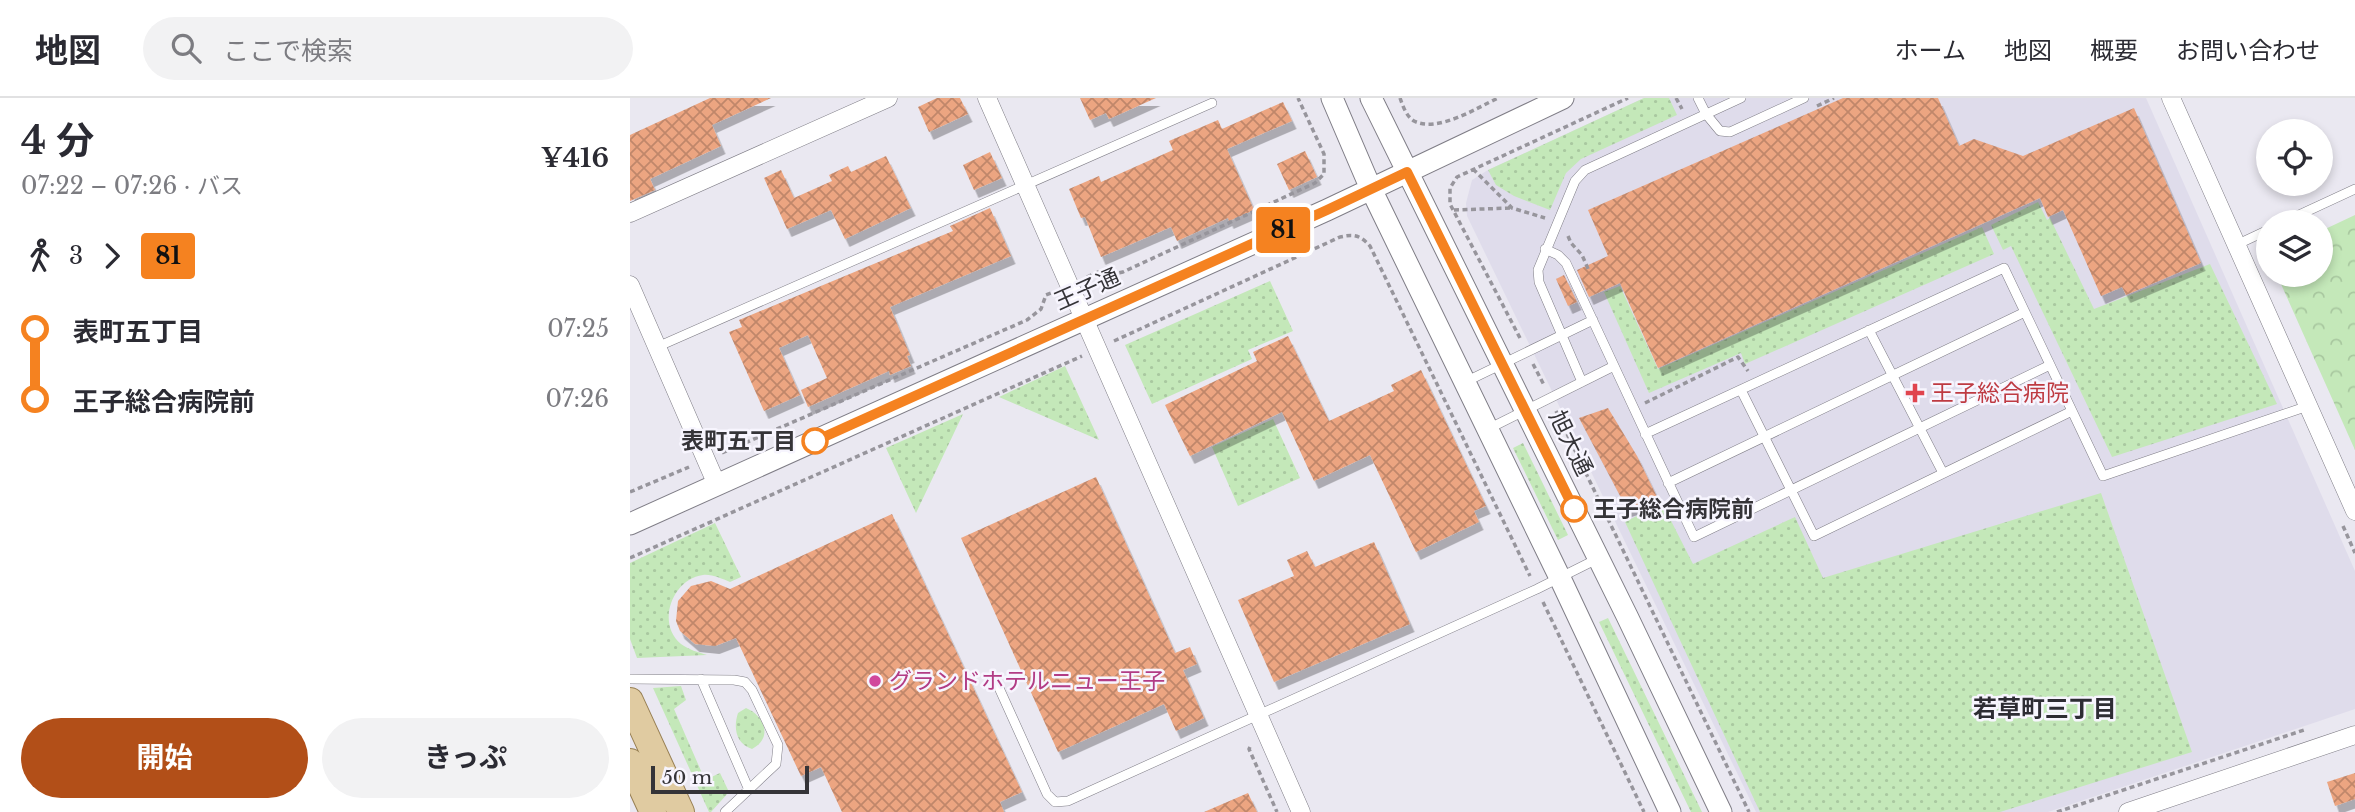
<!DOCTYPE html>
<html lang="ja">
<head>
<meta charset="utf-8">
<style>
  :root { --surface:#fff; --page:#f2f2f3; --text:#2b2b33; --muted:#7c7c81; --line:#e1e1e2; --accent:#b24f18 }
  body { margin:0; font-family:"Libre Baskerville","Noto Sans JP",serif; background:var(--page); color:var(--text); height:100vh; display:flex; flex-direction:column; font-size:26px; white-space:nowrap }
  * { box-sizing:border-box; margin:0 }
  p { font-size:23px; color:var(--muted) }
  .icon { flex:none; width:38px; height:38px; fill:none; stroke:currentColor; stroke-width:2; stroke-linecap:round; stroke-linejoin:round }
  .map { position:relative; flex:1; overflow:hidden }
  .panel { display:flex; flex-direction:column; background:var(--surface); width:630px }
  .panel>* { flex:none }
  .badge { padding:0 14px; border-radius:5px; font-size:24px; line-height:46px }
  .controls { position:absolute; left:1626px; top:21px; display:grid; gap:14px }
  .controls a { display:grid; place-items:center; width:77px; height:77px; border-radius:50%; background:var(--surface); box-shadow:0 4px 10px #0003; font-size:35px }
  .scale { position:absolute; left:21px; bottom:18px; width:158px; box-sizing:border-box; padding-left:7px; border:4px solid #353438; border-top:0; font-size:19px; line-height:24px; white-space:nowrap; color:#353438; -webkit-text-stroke:5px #f7f5fe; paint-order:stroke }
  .map>.badge { position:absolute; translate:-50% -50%; box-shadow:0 0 0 4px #fff }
  .legs { display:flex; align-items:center; gap:10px; height:77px; padding:0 21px; font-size:23px }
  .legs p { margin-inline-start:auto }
  .head { display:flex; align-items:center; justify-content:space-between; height:119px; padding:0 21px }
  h1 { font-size:38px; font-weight:700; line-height:52px }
  .action { display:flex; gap:14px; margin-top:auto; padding:14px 21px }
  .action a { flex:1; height:80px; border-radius:42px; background:var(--accent); color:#fff; font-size:28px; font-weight:700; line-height:80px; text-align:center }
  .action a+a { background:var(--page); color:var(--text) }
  ul { padding:0 21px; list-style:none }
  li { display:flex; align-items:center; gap:24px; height:70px; font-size:26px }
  li i { display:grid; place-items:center; width:10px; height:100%; margin:0 9px; background:currentColor }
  li i::after { content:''; width:18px; height:18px; margin:-9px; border:5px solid; border-radius:50%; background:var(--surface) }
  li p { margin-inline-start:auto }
  li:first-child i { background:linear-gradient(#0000 50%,currentColor 0) }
  li:last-child i { background:linear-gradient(currentColor 50%,#0000 0) }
  header { display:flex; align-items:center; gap:42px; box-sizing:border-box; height:98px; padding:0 35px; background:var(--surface); border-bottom:2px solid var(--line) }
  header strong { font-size:33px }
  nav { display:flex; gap:38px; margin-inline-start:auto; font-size:24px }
  .search { width:490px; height:63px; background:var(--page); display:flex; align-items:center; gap:18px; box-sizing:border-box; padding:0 24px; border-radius:38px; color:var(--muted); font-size:26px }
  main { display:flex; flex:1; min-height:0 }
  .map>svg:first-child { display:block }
</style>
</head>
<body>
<header>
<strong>地図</strong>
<div class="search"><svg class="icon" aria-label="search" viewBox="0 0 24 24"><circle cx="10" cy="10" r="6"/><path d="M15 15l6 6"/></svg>ここで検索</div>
<nav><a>ホーム</a><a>地図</a><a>概要</a><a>お問い合わせ</a></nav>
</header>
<main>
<section class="panel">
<div class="head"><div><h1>4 分</h1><p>07:22 – 07:26 · バス</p></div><b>¥416</b></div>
<div class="legs"><svg class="icon" aria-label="walk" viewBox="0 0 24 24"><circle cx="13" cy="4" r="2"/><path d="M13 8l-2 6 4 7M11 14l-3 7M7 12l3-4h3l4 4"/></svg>3<svg class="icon" aria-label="forward" viewBox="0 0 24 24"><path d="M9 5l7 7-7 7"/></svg><b class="badge" style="background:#f58220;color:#111">81</b></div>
<ul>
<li><i style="color:#f58220"></i><b>表町五丁目</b><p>07:25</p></li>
<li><i style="color:#f58220"></i><b>王子総合病院前</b><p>07:26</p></li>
</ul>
<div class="action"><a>開始</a><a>きっぷ</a></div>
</section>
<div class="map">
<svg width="1725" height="714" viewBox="0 0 1725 714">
  <defs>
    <pattern id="grass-dots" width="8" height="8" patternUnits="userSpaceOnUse" patternTransform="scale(1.75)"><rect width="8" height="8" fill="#c4e8b9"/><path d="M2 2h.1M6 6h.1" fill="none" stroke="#a9c8a0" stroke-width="1.8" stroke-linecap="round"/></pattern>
    <pattern id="park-crowns" width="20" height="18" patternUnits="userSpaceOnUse" patternTransform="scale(1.75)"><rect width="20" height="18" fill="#c4e8b9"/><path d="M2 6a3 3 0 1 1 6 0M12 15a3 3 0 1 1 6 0" fill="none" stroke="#a9c8a0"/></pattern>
    <pattern id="building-cross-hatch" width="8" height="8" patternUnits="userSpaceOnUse" patternTransform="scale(1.75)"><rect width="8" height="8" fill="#eca581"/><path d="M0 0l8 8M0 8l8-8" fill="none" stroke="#c0876b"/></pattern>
    <filter id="shadow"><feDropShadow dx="4.5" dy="8" stdDeviation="0" flood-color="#0004"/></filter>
  </defs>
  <rect width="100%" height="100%" fill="#eae8f1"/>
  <path fill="#dfdceb" d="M 1014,0 L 1516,0 L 1725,473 L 1725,611 L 1418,714 L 1126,714 L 837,118 L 836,105 L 842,82 L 858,72 Z"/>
  <path fill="url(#grass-dots)" d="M 1014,0 L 1039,0 L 1047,17 L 951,61 L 936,75 L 920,112 L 884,98 L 866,87 L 858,72 Z
    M 1408,104 L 1417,122 L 1420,120 L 1464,211 L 1580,166 L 1647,306 L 1482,359 L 1381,148 L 1373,152 L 1361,127 Z
    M 1352,129 L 1364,156 L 1115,266 L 1111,255 L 1019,295 L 974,194 L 990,188 L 1028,271 Z
    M 640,183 L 663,233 L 618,252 L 622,261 L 522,306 L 495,247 Z
    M 435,268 L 469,342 L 369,299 Z
    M 333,316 L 286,415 L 256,350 Z
    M 643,321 L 670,380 L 608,408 L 582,349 Z
    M 893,345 L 938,437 L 928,442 L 883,350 Z
    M 1471,395 L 1562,654 L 1370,714 L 1130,714 L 995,424 L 1032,405 L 1063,466 L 1165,419 L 1193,480 Z
    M 85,425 L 111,479 L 100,484 C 92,481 82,476 73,477 C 42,481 26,526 51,546 C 59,552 68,554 77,557 L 7,560 L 0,541 L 0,465 Z
    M 978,520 L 1072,714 L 1061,714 L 969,524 Z
    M 51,588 L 56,602 L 44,611 L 75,682 L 90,675 L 99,694 L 81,714 L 79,714 L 23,590 Z
    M 116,610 C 135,618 143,640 122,651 C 106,646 103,630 108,615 Z"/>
  <path fill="url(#park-crowns)" d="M 1725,117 L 1725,352 L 1647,177 L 1690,177 L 1691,133 Z"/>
  <path fill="url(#building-cross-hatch)" filter="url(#shadow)" d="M 80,0 L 141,0 L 82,27 L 91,48 L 20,81 L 25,92 L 0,103 L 0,37 Z
    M 307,0 L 330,0 L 338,16 L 299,34 L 288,9 Z
    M 450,0 L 526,0 L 479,21 L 476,15 L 460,22 Z
    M 1213,0 L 1308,0 L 1329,48 L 1344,41 L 1393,58 L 1504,10 L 1571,165 L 1496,197 L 1492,189 L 1471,198 L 1433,112 L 1418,119 L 1410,100 L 1028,270 L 990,185 L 959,199 L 947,172 L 978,158 L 958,112 Z
    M 653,4 L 662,23 L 597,51 L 624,112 L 599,123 L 598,120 L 547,143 L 541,129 L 471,159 L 455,119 L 451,120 L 439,91 L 469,78 L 471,84 L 543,52 L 539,43 L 588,22 L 592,31 Z
    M 675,53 L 687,79 L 659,92 L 647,66 Z
    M 360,54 L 372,80 L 344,92 L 333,67 Z
    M 256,58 L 281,110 L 215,141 L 201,112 L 157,131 L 134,80 L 151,72 L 164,100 L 202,83 L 199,77 L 218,68 L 221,74 Z
    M 360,110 L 381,158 L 260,209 L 280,257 L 277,258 L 281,268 L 260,277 L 259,273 L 178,309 L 171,292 L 197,280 L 178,237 L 149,250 L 170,297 L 134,313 L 99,234 L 112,229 L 109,222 L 323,133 L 320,128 Z
    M 934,177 L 947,204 L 938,208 L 926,181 Z
    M 658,238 L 699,323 L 764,293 L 761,287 L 791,272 L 856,408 L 844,413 L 849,424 L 786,454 L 740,357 L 684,383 L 652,314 L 560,358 L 535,307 L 627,263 L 623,254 Z
    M 978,310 L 1007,358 L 1028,401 L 997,411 L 949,320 Z
    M 466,379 L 545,555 L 560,549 L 567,566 L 553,572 L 574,620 L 546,633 L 534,606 L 428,654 L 331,440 Z
    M 262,416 L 392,694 L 370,704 L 374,714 L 212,714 L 191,669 L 171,678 L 106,540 L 85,548 L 65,546 L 50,533 L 46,523 L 48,503 L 61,488 L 81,483 L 100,491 Z
    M 744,444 L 780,526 L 644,584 L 608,502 L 664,478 L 657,462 L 677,453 L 685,469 Z
    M 1725,675 L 1725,701 L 1705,708 L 1697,684 Z
    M 618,695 L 627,714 L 574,714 Z"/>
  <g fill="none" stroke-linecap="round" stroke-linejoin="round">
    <defs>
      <path id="service" d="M 1068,0 L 1076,16 L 1090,33 L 1100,34 L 1174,0
        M 1654,124 L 1725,91
        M 1606,147 L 1638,132
        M 915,151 L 928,157 L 936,165 L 1064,439 L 1420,267
        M 1239,232 L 1313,375
        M 27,249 L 582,5
        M 835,284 L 963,222
        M 952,284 L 909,184 L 908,172 L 945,83 L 955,72 L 1111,0
        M 1111,292 L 1184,438 L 1442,313
        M 858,331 L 984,268
        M 1015,336 L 1374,170 L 1473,378 L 1678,308
        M 1038,385 L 1395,214
        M 0,581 L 104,582 L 115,584 L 122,592 L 148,647 L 146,666 L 95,714
        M 71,581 L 119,692
        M 365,581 L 417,696 L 425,704 L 438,703 L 907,491 L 967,461"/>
      <path id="minor" d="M 357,0 L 671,714
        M 1541,0 L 1725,413
        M 0,115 L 258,0
        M 0,187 L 87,387
        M 1498,714 L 1725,637"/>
      <path id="tertiary" d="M 702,0 L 741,91 L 930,480 L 1040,714
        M 741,0 L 997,518 L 1091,714
        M 0,426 L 697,112 L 933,0"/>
      <path id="primary" d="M 0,603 L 51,714
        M 0,664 L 23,714"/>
    </defs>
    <use href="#service" stroke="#7f7d86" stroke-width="10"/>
    <use href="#minor" stroke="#7f7d86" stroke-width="19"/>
    <use href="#tertiary" stroke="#7f7d86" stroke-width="23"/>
    <use href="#primary" stroke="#977f53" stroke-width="28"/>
    <path stroke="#97959c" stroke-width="3.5" stroke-dasharray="5 3.5" stroke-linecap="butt" d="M 770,0 C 773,8 776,18 784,23 C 807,35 847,10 868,0
      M 1046,0 L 1052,11
      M 1187,8 L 1204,0
      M 843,71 L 882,110 L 915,120
      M 824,112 L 881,110
      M 938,138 L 941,145 L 952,157 L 959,173
      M 457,179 L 468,174 L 479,177 L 493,174 L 685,85 L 694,76 L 694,56 L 668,0
      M 890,240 L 820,106 L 820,90 L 827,79 L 998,0
      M 484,243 L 710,139 C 724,136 730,137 740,148 L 900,478
      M 903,266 L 914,287
      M 1015,305 L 1108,259 L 1118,273
      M 926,313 L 1119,714
      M 92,355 L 397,222 L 411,211 L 416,197 L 421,195
      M 0,394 L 59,369
      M 1713,428 L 1725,455
      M 0,460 L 452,258
      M 913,504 L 1014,714
      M 620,649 L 619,651 L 647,714
      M 1427,714 L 1677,631"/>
    <use href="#service" stroke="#fff" stroke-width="9"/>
    <use href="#minor" stroke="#fff" stroke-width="18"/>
    <use href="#tertiary" stroke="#fff" stroke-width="21"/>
    <use href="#primary" stroke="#e0cba1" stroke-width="26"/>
  </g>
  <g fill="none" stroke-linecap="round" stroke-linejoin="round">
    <defs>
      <path id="line-1" d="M 185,343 L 697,112 L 777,74 L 944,411"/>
    </defs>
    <use href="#line-1" stroke="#fff" stroke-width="16"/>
    <use href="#line-1" stroke="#f58220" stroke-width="10"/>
  </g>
  <path fill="#e0444e" stroke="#f7f5fe" stroke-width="2.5" d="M1281.5 284.5h7v7h7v7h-7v7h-7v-7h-7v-7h7z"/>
  <g fill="#fff" stroke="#f58220" stroke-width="3.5">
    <circle cx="185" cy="343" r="12"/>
    <circle cx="944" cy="411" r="12"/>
  </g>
  <circle fill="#d1479c" stroke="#f7f5fe" stroke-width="2.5" cx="245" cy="583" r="7"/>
  <g text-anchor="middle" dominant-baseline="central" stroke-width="5" stroke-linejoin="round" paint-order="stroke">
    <g font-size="23" fill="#353438" stroke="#f7f5fe">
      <text transform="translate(457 191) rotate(-24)">王子通</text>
      <text transform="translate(941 345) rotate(64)">旭大通</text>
    </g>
    <g font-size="23" fill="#be3a42" stroke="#f7f5fe" text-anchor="start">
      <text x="1301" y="295">王子総合病院</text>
    </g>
    <g font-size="23" font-weight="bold" fill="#353438" stroke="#f7f5fe" text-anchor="end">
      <text x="166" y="343">表町五丁目</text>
      <text x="963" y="411" text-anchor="start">王子総合病院前</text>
    </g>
    <g font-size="23" fill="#b23c85" stroke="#f7f5fe" text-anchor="start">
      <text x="259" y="583">グランドホテルニュー王子</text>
    </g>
    <g font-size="24" font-weight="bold" fill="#2d2c33" stroke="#f7f5fe">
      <text x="1415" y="610">若草町三丁目</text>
    </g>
  </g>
</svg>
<div class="controls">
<a><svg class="icon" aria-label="locate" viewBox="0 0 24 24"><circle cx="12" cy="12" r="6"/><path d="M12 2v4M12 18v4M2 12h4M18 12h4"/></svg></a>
<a><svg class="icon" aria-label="layers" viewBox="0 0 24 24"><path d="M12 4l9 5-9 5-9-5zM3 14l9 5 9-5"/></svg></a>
</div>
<div class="scale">50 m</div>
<b class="badge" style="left:653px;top:132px;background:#f58220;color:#111">81</b>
</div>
</main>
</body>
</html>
